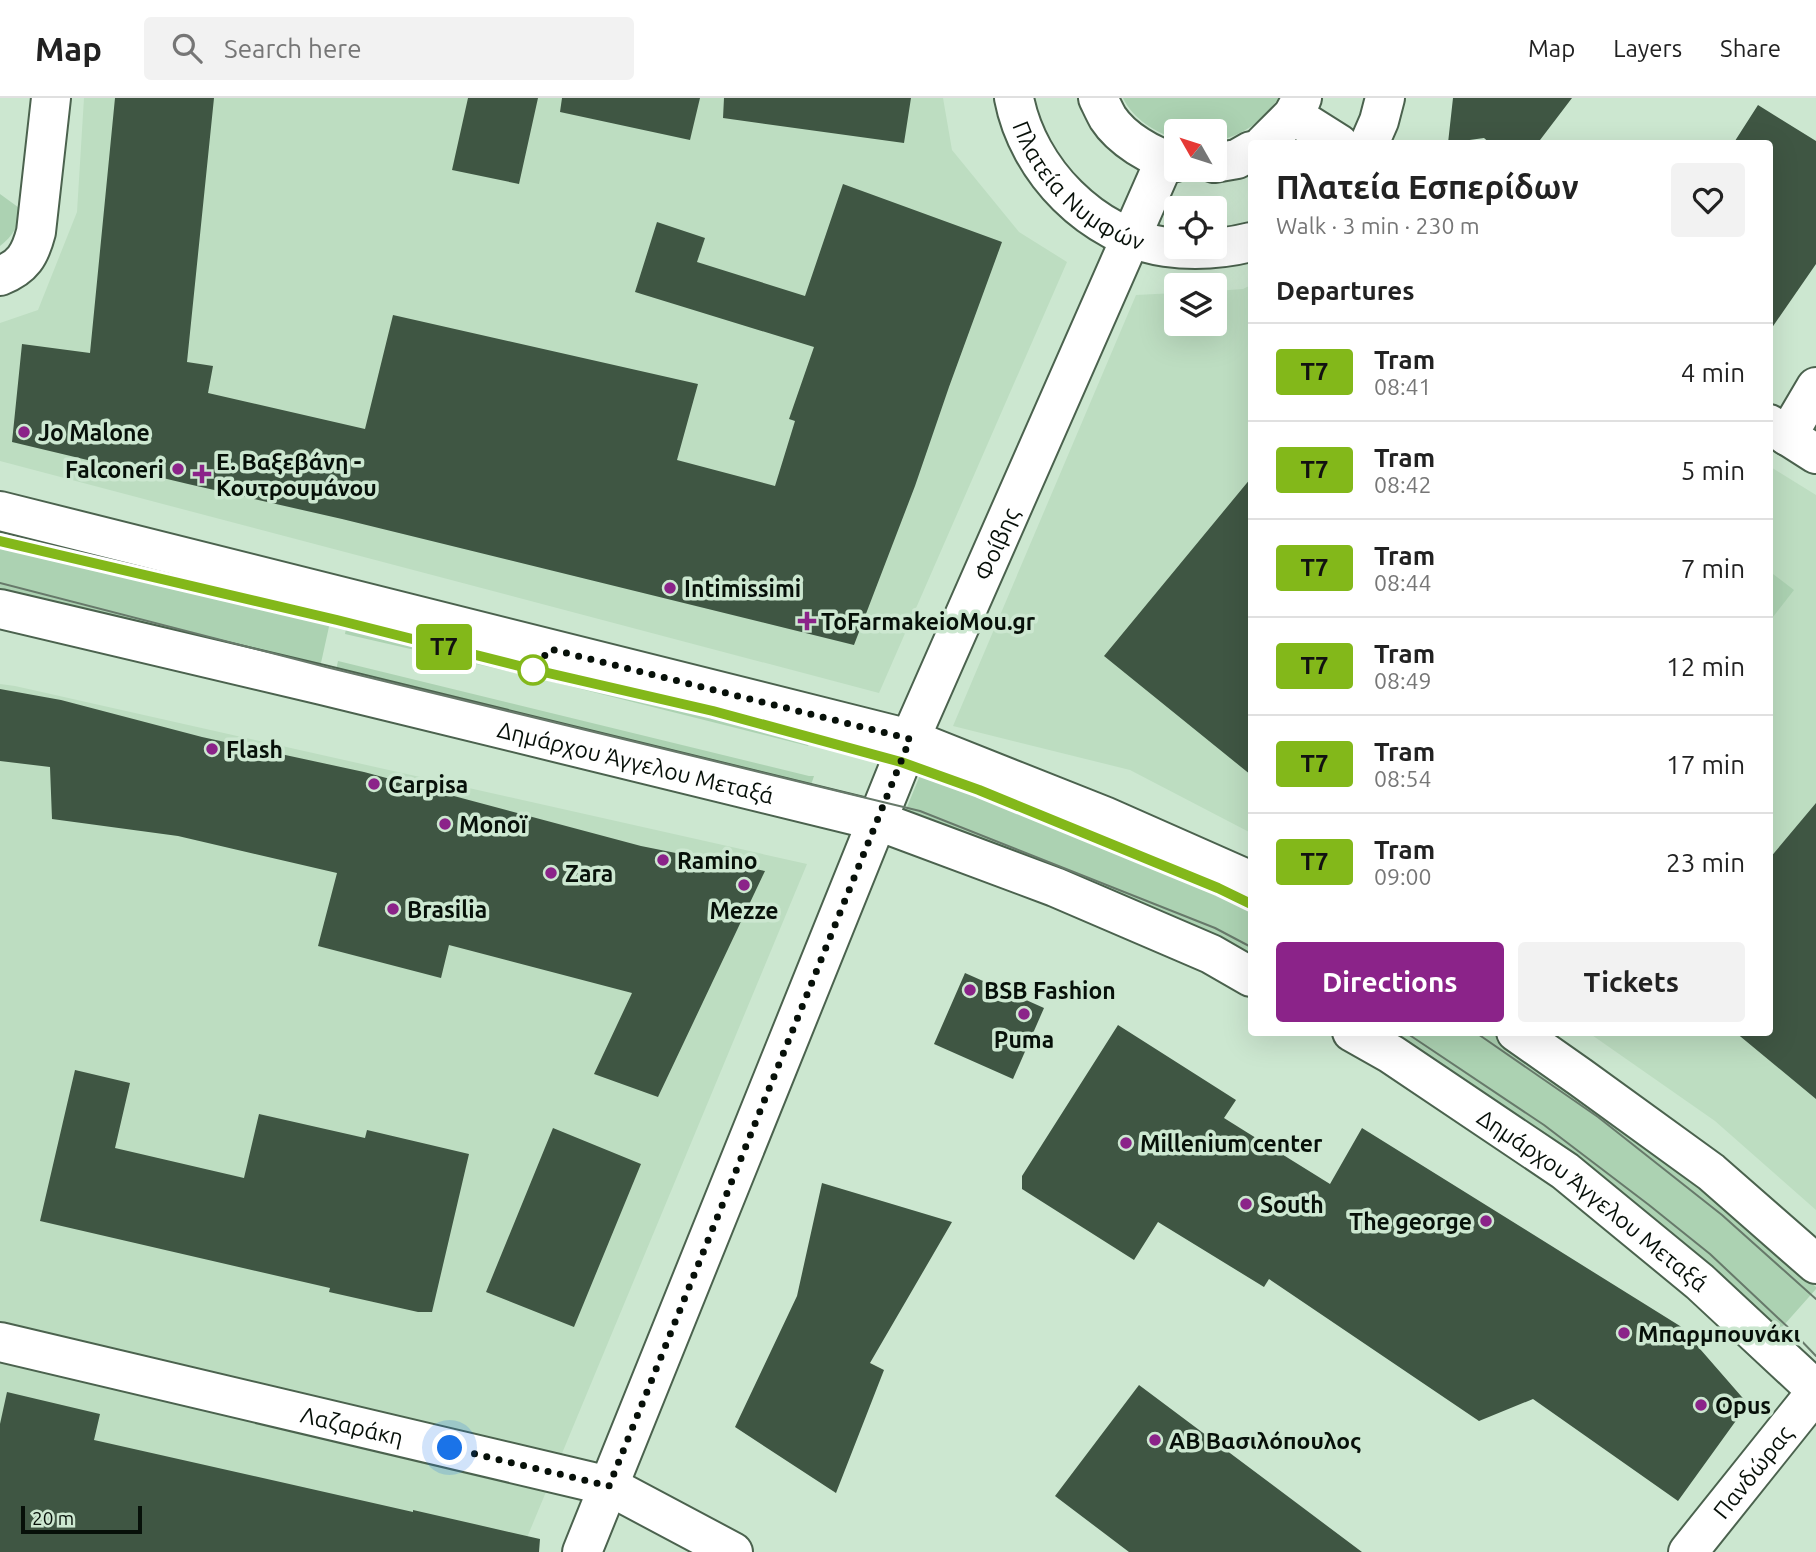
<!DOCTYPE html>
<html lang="en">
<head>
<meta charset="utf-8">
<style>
  :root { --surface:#fff; --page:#f2f2f2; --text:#222; --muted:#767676; --line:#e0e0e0; --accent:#8b2389 }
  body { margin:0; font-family:Ubuntu,sans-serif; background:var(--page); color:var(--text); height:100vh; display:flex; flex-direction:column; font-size:26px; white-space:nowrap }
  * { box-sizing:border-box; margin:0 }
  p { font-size:23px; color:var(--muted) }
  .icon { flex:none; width:38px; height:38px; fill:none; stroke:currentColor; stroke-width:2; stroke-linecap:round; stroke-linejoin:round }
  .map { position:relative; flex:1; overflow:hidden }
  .sheet { position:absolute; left:1248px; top:42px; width:525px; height:896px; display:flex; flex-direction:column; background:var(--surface); border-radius:7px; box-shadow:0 7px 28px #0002 }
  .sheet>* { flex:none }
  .badge { padding:0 14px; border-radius:5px; font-size:24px; line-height:46px }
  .needle { width:46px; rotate:309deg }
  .controls { position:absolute; left:1164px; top:21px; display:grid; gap:14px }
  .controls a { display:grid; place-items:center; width:63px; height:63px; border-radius:7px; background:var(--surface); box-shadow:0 7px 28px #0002; font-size:35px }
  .scale { position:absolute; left:21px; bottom:18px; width:121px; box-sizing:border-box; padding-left:7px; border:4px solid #071009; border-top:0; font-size:19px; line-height:24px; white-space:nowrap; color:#071009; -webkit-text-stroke:5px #cce7d0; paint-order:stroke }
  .you { position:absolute; width:35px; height:35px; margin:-18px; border:5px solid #fff; border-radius:50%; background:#1a73e8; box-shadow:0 0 0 10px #1a73e833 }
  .map>.badge { position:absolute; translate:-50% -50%; box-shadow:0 0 0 4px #fff }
  h2 { padding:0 28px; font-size:26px; line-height:63px }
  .round { display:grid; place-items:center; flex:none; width:74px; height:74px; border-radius:7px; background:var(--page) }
  .overview { display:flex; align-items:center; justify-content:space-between; height:119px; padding:0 28px }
  h1 { font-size:33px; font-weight:700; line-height:52px }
  .action { display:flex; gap:14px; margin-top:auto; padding:14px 28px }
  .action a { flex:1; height:80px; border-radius:7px; background:var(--accent); color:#fff; font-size:28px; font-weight:700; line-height:80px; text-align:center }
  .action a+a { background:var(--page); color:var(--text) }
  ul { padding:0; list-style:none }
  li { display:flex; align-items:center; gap:21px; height:98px; padding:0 28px; border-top:2px solid var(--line) }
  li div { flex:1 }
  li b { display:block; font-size:26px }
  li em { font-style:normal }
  li .badge { min-width:77px; font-weight:700; text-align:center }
  header { display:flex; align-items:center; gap:42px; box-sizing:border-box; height:98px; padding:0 35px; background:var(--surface); border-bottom:2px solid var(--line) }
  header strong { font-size:33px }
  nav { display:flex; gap:38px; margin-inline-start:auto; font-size:24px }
  .search { width:490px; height:63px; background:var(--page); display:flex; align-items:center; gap:18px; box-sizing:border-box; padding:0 24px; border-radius:7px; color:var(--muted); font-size:26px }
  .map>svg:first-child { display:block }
</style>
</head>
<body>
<header>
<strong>Map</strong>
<div class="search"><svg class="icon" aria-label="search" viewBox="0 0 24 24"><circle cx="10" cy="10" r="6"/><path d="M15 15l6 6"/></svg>Search here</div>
<nav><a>Map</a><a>Layers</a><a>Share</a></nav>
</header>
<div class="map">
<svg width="1816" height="1454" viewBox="0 0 1816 1454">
  <rect width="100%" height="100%" fill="#cce7d0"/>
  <path fill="#bdddc1" d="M 84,0 L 943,0 L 952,52 L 1019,134 L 1067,164 L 879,595 L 0,363 L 0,225 L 38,212 L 77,114 Z
    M 1251,187 L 1251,735 L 1130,672 L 953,628 L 1136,197 L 1176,195 L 1176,226 L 1214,226 L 1215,193 L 1243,191 Z
    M 1769,368 L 1816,397 L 1816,1112 L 1715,1023 L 1589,935 L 1769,934 Z
    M 0,586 L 15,588 L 807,766 L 521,1454 L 0,1454 Z"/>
  <path fill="#acd2b2" d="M 1123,0 L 1279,0 C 1257,27 1248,34 1215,44 L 1214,33 L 1176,33 L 1176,41 C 1155,34 1133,21 1123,0 Z
    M 0,96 L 22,112 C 18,128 13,138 0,148 Z
    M 0,434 L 332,515 L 319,574 L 0,494 Z
    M 1769,473 L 1794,492 L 1769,524 Z
    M 348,520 L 813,635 L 808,648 L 537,580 L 345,536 Z
    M 338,563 L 809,678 L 814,678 L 809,693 L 335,577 Z
    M 925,665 L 1251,799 L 1251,863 L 903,719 Z
    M 1381,935 L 1491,935 L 1654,1050 L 1737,1120 L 1816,1189 L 1816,1191 L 1777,1235 Z"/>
  <path fill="#3f5643" d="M 115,0 L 214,0 L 187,264 L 213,268 L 208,295 L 365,331 L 393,217 L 698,286 L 677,362 L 775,388 L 795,323 L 789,321 L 814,249 L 635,194 L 657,124 L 705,140 L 697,164 L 805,198 L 843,86 L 1002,144 L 949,289 L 915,388 L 854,547 L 342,421 L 188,386 L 12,344 L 22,246 L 90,255 Z
    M 468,0 L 538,0 L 519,86 L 452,72 Z
    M 562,0 L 700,0 L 690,42 L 560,14 Z
    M 724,0 L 911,0 L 904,45 L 723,20 Z
    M 1453,0 L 1572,0 L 1537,46 L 1491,46 L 1484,40 L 1448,45 Z
    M 1758,7 L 1816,43 L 1816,166 L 1769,234 L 1769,46 L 1733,46 Z
    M 1251,380 L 1251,677 L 1104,558 Z
    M 0,591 L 61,602 L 202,639 L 364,674 L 641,748 L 765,773 L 658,999 L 594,976 L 632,895 L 449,847 L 441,880 L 318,848 L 337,775 L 178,738 L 52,721 L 50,669 L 0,663 Z
    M 1816,705 L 1816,1001 L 1735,934 L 1769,934 L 1769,761 Z
    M 965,875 L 1044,910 L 1013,981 L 934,946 Z
    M 1118,927 L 1236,1002 L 1224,1020 L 1330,1086 L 1362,1030 L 1680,1228 L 1748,1306 L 1678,1403 L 1533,1301 L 1479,1323 L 1269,1181 L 1264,1189 L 1158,1124 L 1134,1162 L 1022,1091 L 1022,1078 Z
    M 75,972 L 130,985 L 115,1050 L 244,1080 L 259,1016 L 365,1040 L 367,1032 L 469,1056 L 432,1214 L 418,1214 L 329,1194 L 330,1190 L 40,1123 Z
    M 553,1030 L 641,1066 L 574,1229 L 486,1194 Z
    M 822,1085 L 952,1124 L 870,1265 L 884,1272 L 836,1395 L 735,1329 L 797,1198 Z
    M 1139,1287 L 1362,1454 L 1129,1454 L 1055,1398 Z
    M 7,1294 L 100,1316 L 94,1342 L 413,1414 L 413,1412 L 540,1441 L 539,1454 L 0,1454 L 0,1326 Z"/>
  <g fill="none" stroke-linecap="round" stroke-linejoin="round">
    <defs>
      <g id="street">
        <path id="s1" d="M 1014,0 C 1028,73 1092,138 1166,149 C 1195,153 1223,151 1251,144"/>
        <path d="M 1293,17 L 1339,46"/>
        <path d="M 1369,46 L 1379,23 L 1385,0"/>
        <path d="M 1769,326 L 1816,356"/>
        <path d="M 1787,338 L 1816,289"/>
        <path id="s2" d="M 0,1244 L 609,1388 L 733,1454"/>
        <path id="s3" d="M 1688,1454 L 1816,1294"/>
      </g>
      <g id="secondary">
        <path d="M 1098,0 C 1101,6 1104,13 1108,20 C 1121,40 1152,60 1176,64"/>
        <path d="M 1264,46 L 1293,17 L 1302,0"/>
        <path d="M 1214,65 L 1237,61 L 1251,53"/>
        <path d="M 0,178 C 23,169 30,157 36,134 L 51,0"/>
        <path d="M 0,413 L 910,641 L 1104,718 L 1251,783"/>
        <path id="s4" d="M 0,511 L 322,587 L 878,723 L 1055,789 L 1211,856 L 1251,879"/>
        <path id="s5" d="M 1352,934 L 1391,956 L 1565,1073 L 1700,1184 L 1816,1292"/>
        <path d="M 1516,934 L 1580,979 L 1711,1074 L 1816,1166"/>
        <path id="s6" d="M 582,1454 L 910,641 L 1165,62"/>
      </g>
    </defs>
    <use href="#street" stroke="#4b624e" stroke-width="42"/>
    <use href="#secondary" stroke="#4b624e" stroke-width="42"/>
    <use href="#street" stroke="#fff" stroke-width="38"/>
    <use href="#secondary" stroke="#fff" stroke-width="38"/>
    <path stroke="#67796a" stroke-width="2" d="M 0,443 L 337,522 L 535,572 L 713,613 L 901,664 L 979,692 L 1239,799 L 1251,806
      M 0,485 L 326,569 L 920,713 L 1215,830 L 1251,849
      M 1405,934 L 1544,1027 L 1649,1107 L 1710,1156 L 1793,1234 L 1816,1258
      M 1475,934 L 1598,1019 L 1722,1117 L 1816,1201"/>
  </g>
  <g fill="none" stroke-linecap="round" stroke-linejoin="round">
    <defs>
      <path id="line" d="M 0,443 L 337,522 L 535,572 L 713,613 L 901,664 L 979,692 L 1218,790 L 1251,806"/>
    </defs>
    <use href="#line" stroke="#fff" stroke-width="16"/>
    <use href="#line" stroke="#83b81a" stroke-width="10"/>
    <path stroke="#071009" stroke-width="7" stroke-dasharray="0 12.6" d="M 450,1350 L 609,1388 L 910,641 L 550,551 L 533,572"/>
  </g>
  <g fill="#8b2389" stroke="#cce7d0" stroke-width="2.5">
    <circle cx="24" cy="334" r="7"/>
    <circle cx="178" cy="371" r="7"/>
    <path d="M198.5 365.5h7v7h7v7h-7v7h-7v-7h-7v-7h7z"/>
    <circle cx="670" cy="490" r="7"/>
    <path d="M803.5 512.5h7v7h7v7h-7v7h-7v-7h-7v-7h7z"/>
    <circle cx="212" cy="651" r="7"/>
    <circle cx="374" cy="686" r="7"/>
    <circle cx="445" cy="726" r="7"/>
    <circle cx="663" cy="762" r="7"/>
    <circle cx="551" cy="775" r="7"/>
    <circle cx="744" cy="787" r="7"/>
    <circle cx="393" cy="811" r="7"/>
    <circle cx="970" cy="892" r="7"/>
    <circle cx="1024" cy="916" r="7"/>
    <circle cx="1126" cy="1045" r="7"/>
    <circle cx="1246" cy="1106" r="7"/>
    <circle cx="1486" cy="1123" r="7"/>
    <circle cx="1624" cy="1235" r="7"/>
    <circle cx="1701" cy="1307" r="7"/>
    <circle cx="1155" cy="1342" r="7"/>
  </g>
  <circle fill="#fff" stroke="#83b81a" stroke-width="3.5" cx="533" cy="572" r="14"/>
  <g text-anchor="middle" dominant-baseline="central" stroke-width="7" stroke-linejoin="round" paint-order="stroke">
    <g font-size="23" fill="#071009" stroke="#cce7d0">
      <text stroke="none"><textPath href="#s1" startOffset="114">Πλατεία Νυμφών</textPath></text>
      <text stroke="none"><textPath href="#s6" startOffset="1090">Φοίβης</textPath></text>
      <text stroke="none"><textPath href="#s4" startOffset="654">Δημάρχου Άγγελου Μεταξά</textPath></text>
      <text stroke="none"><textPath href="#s5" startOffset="294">Δημάρχου Άγγελου Μεταξά</textPath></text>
      <text stroke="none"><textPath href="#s2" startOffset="362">Λαζαράκη</textPath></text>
      <text stroke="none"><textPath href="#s3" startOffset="103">Πανδώρας</textPath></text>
    </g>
    <g font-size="23" font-weight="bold" fill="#071009" stroke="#cce7d0" text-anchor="start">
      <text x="38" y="334">Jo Malone</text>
      <text x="216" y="363">Ε. Βαξεβάνη -<tspan x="216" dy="26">Κουτρουμάνου</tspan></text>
      <text x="164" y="371" text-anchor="end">Falconeri</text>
      <text x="684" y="490">Intimissimi</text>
      <text x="821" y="523">ToFarmakeioMou.gr</text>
      <text x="226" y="651">Flash</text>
      <text x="388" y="686">Carpisa</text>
      <text x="459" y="726">Monoï</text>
      <text x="677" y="762">Ramino</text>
      <text x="565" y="775">Zara</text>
      <text x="407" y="811">Brasilia</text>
      <text x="744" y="812" text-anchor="middle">Mezze</text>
      <text x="984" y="892">BSB Fashion</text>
      <text x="1024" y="941" text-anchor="middle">Puma</text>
      <text x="1140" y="1045">Millenium center</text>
      <text x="1260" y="1106">South</text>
      <text x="1472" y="1123" text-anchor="end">The george</text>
      <text x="1638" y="1235">Μπαρμπουνάκι</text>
      <text x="1715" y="1307">Opus</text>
      <text x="1169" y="1342">ΑΒ Βασιλόπουλος</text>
    </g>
  </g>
</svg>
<div class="controls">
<a><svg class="needle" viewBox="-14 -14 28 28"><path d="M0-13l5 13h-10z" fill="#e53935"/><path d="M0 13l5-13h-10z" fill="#767676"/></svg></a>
<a><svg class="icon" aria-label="locate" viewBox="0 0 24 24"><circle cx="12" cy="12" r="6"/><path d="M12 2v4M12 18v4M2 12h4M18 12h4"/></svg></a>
<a><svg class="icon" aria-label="layers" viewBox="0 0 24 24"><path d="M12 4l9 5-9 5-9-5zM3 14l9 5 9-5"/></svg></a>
</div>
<div class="scale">20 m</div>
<div class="you" style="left:450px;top:1350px"></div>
<b class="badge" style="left:444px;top:549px;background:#83b81a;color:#111">Τ7</b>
<section class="sheet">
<div class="overview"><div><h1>Πλατεία Εσπερίδων</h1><p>Walk · 3 min · 230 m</p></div><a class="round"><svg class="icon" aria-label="heart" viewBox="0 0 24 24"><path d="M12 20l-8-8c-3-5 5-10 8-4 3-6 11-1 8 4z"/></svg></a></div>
<h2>Departures</h2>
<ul>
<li><span class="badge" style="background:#83b81a;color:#111">Τ7</span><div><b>Tram</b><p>08:41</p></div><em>4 min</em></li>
<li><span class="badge" style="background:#83b81a;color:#111">Τ7</span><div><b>Tram</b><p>08:42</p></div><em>5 min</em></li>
<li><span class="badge" style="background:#83b81a;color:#111">Τ7</span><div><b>Tram</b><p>08:44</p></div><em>7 min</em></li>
<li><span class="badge" style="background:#83b81a;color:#111">Τ7</span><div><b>Tram</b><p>08:49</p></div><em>12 min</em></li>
<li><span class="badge" style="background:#83b81a;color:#111">Τ7</span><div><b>Tram</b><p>08:54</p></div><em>17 min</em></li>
<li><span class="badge" style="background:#83b81a;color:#111">Τ7</span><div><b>Tram</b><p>09:00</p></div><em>23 min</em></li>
</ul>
<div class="action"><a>Directions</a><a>Tickets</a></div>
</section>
</div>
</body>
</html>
